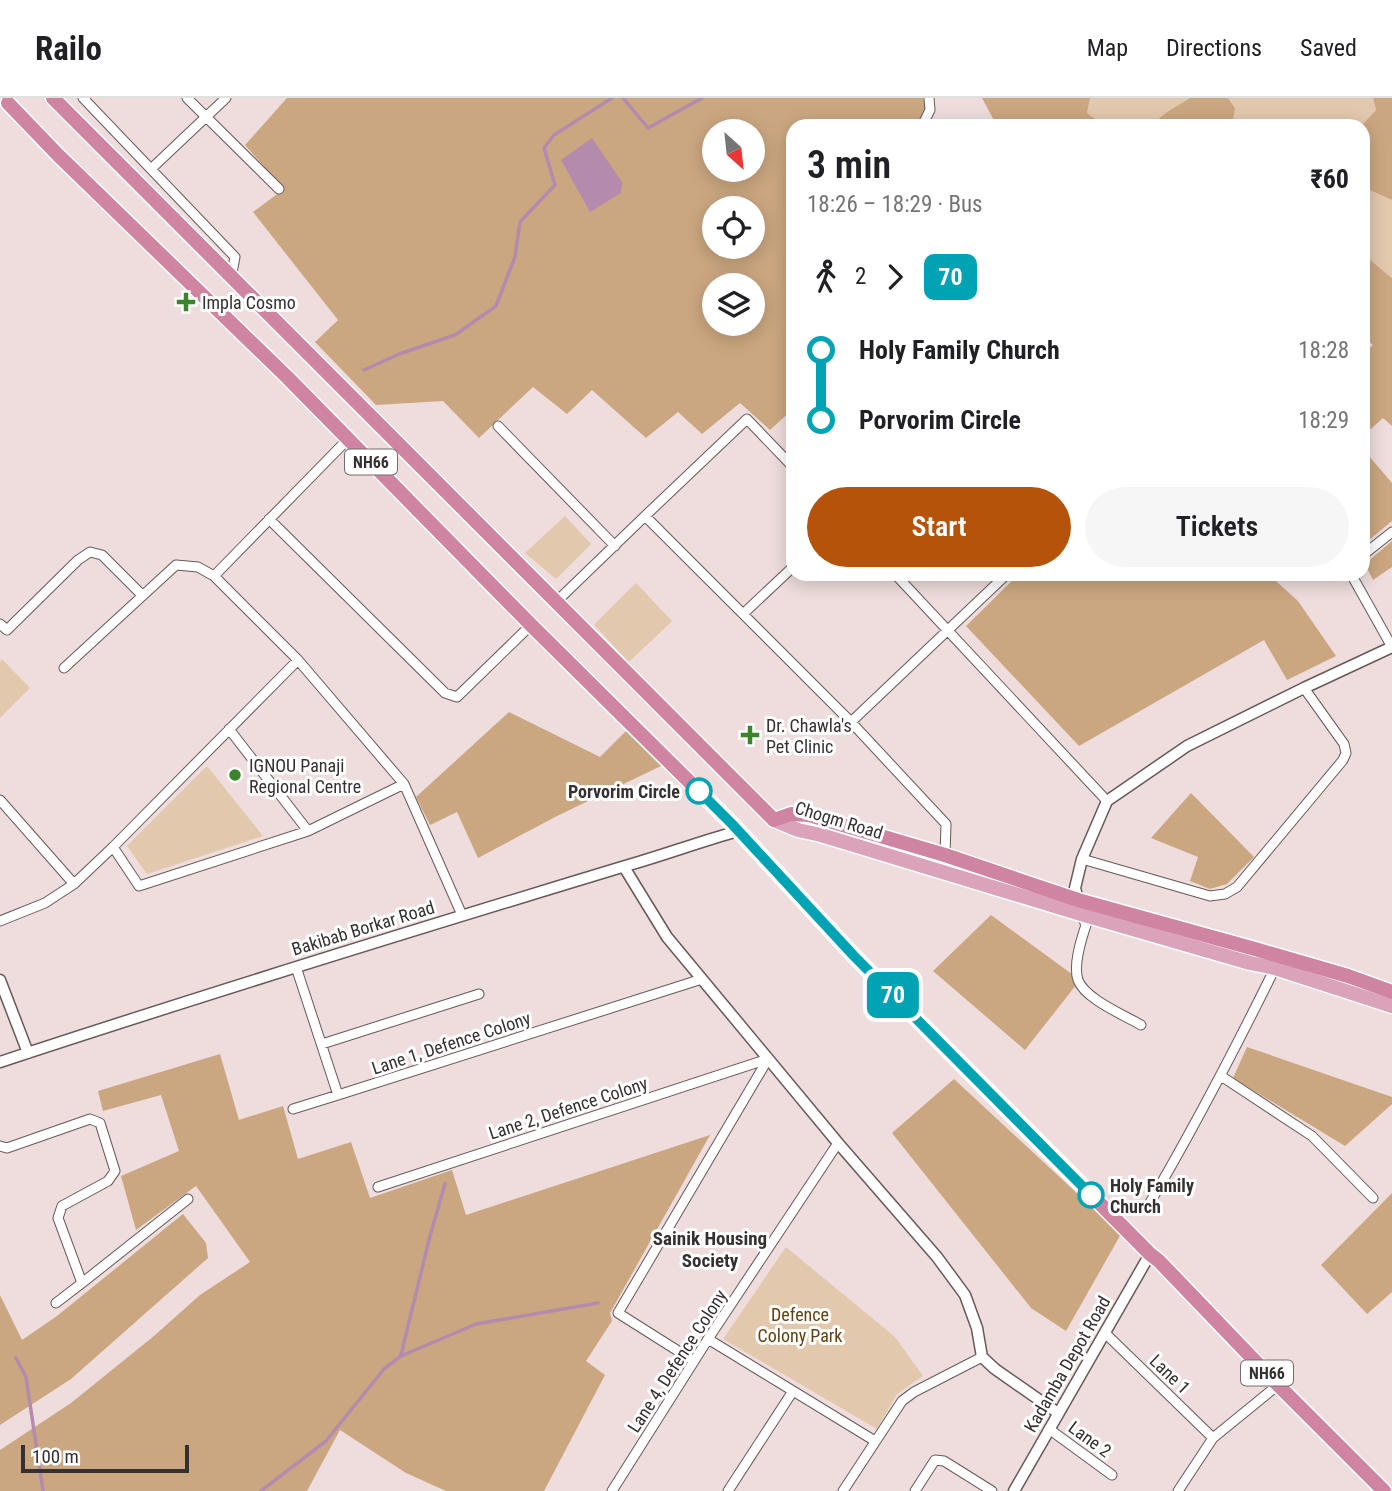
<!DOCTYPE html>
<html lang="en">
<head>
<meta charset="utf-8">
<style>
  :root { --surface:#fff; --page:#f6f6f6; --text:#202124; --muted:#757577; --line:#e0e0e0; --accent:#b45309 }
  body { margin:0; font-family:"Roboto Condensed",sans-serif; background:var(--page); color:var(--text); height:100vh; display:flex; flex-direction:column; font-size:26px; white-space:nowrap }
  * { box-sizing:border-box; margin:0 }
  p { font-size:23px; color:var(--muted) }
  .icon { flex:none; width:38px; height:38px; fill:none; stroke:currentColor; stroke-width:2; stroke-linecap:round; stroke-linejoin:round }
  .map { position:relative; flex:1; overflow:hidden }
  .side { position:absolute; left:786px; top:21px; width:584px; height:462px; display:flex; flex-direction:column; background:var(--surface); border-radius:21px; box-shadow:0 4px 18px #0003 }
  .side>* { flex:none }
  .badge { padding:0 14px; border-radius:10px; font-size:24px; line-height:46px }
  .needle { width:46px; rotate:153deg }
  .fabs { position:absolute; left:702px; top:21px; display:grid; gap:14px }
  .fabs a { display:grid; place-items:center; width:63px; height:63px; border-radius:50%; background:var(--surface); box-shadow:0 4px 18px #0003; font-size:35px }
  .scale { position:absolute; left:21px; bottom:18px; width:168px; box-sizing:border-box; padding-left:7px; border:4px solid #373030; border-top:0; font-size:19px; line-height:24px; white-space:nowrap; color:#373030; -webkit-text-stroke:5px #fff; paint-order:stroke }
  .map>.badge { position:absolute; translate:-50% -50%; box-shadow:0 0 0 4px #fff }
  .legs { display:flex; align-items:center; gap:10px; height:77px; padding:0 21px; font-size:23px }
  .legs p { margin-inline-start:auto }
  .summary { display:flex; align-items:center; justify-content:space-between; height:119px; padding:0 21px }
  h1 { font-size:38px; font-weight:600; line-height:52px }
  .action { display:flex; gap:14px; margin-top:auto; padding:14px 21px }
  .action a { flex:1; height:80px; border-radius:42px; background:var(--accent); color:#fff; font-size:28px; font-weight:600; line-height:80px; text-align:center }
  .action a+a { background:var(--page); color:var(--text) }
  ul { padding:0 21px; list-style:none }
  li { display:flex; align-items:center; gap:24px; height:70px; font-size:26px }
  li i { display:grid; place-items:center; width:10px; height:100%; margin:0 9px; background:currentColor }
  li i::after { content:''; width:18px; height:18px; margin:-9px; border:5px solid; border-radius:50%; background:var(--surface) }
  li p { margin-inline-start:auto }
  li:first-child i { background:linear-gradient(#0000 50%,currentColor 0) }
  li:last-child i { background:linear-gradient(currentColor 50%,#0000 0) }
  header { display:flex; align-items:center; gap:42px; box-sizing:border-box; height:98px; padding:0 35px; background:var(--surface); border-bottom:2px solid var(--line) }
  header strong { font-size:33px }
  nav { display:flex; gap:38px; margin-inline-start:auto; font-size:24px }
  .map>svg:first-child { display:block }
</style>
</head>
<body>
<header>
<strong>Railo</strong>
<nav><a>Map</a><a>Directions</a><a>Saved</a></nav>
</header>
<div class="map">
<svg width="1392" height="1393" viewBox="0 0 1392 1393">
  <rect width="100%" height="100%" fill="#eedddc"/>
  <path fill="#e2c8ad" d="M 1090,0 L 1190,0 L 1167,14 L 1150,28 L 1105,28 L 1087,15 Z
    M 1228,0 L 1373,0 L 1376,12 L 1361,28 L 1232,28 L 1235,10 Z
    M 1363,89 L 1392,102 L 1392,180 L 1363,156 Z
    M 565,418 L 591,446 L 556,481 L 525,455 Z
    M 636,485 L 672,523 L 629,564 L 594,527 Z
    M 2,561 L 30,590 L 0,620 L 0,564 Z
    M 207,668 L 263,738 L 147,776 L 127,748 Z
    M 786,1149 L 895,1239 L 923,1278 L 897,1296 L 877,1331 L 723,1241 Z"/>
  <path fill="#cba781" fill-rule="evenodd" d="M 287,0 L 923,0 L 930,22 L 919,28 L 793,28 L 793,311 L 770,332 L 740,305 L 702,336 L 678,314 L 646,340 L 592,292 L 567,316 L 533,289 L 479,340 L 443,303 L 376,307 L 315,244 L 338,222 L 253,114 L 284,91 L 245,47 ZM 714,33 L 752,33 L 752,72 L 714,72 ZM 714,110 L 752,110 L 752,149 L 714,149 ZM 714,187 L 752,187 L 752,226 L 714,226 Z
    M 982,0 L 1090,0 L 1087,15 L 1105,28 L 997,28 Z
    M 1190,0 L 1228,0 L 1235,10 L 1232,28 L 1150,28 L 1167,14 Z
    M 1373,0 L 1392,0 L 1392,102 L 1363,89 L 1363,28 L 1361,28 L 1376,12 Z
    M 1363,156 L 1392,180 L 1392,328 L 1383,320 L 1363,338 L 1363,256 L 1373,247 L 1363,238 Z
    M 1363,351 L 1392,385 L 1392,423 L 1363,447 Z
    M 1392,443 L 1392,469 L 1373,482 L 1365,466 Z
    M 1019,476 L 1268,476 L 1298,503 L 1336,558 L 1287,582 L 1264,542 L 1079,648 L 966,528 Z
    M 509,614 L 600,659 L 626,633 L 661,668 L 557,718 L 478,760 L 457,714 L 430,727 L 416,699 Z
    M 1191,695 L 1254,759 L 1227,786 L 1210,791 L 1190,783 L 1198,759 L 1151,740 Z
    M 991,817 L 1080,882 L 1025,952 L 933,873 Z
    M 1247,949 L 1392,999 L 1392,1006 L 1345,1048 L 1233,980 Z
    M 220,956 L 239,1022 L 283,1008 L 298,1061 L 351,1044 L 370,1100 L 452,1072 L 466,1117 L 710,1037 L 610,1215 L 612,1223 L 586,1263 L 605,1277 L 544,1393 L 446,1393 L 406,1375 L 340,1332 L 307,1393 L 0,1393 L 0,1352 L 71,1305 L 154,1238 L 200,1197 L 250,1164 L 196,1088 L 136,1132 L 121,1078 L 179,1053 L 161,997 L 103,1013 L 98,993 Z
    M 954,981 L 1121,1136 L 1066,1233 L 1031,1210 L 892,1035 Z
    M 1392,1095 L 1392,1194 L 1367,1216 L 1321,1167 Z
    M 183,1116 L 206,1145 L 208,1160 L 71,1281 L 0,1327 L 0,1197 L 22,1242 L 57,1218 Z"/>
  <path fill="#b48bac" d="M 592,40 L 622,84 L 621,95 L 590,114 L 561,62 Z"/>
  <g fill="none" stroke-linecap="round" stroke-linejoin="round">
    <path stroke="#b48bac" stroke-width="3.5" d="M 623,0 L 648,30 L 702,0
      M 364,272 L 399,256 L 455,237 L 496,208 L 515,159 L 520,124 L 555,87 L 544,50 L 554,37 L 612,0
      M 401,1257 L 430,1138 L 445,1086
      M 16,1260 L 26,1279 L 43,1393
      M 261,1393 L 326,1343 L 384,1271 L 401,1258 L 476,1226 L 598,1205"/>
    <defs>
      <path id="minor" d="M 83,0 L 235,159 L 231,180
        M 187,0 L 279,91
        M 922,28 L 930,12 L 929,0
        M 151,71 L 226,0
        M 498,328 L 615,448
        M 645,418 L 747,321 L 793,369
        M 269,421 L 445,595 L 457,599 L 531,527
        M 1363,457 L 1392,434
        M 895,476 L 1107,703
        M 1351,476 L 1392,549
        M 214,478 L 348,341
        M 556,504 L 645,418 L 851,624 L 946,726 L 945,757 L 943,774
        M 743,516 L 793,469
        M 0,526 L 7,532 L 78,462 L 90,454 L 102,457 L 142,497
        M 64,570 L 176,467 L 198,469 L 214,478 L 298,562 L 404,686 L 462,817
        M 851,624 L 1007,476
        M 229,631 L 308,733
        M 0,702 L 74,786
        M 113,749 L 139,788 L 308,733 L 404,686
        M 1082,761 L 1210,798 L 1225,796 L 1237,789 L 1343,662 L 1346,655 L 1344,646 L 1304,590
        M 1081,816 L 1086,827 C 1081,842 1073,867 1078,882 C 1085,901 1124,917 1141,927
        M 0,823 L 45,805 L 74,786 L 113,749 L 298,562
        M 296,869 L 338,997 L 702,881
        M 322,946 L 479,896
        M 1221,978 L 1312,1038 L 1373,1100
        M 293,1011 L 338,997
        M 0,1048 L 7,1050 L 90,1021 L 100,1025 L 115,1073 L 108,1083 L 62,1108 L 58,1120 L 82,1185 L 188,1101
        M 378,1089 L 768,961
        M 1148,1108 C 1194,1030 1235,951 1275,870
        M 56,1205 L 82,1185
        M 1105,1235 L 1213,1340
        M 708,1241 L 875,1343
        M 694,1263 L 618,1215 L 768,961
        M 1049,1331 L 1112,1377
        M 612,1393 L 708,1241 L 838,1045
        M 728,1393 L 793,1293
        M 843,1393 L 902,1303 L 914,1294 L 982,1259
        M 915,1393 L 935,1362 L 944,1363 L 992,1393
        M 1178,1393 L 1213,1340 L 1278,1287"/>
      <path id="tertiary" d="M 624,769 L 667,839 L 838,1045 L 937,1159 L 965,1197 L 977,1230 L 982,1259 L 995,1271 L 1058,1315
        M 1079,806 L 1075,790 L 1082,761 L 1107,703 L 1187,648 L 1304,590 L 1392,549
        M 0,882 L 28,955
        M 0,964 C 206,896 414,832 622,769 C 661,758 699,744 738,733
        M 1014,1393 L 1150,1156"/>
      <path id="primary" d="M 774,722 L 798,732 L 821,737 L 1081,816 L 1250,865 L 1275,870 L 1392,908"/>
      <path id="trunk" d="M 53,0 L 774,722 L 791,716 L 809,717 L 945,757 L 1078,802 L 1255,851 L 1348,878 L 1392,894
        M 8,5 L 58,57 L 288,280 L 531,527 L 732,726 L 854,858 L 1150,1156 L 1159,1163 L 1278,1287 L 1384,1393"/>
    </defs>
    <use href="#minor" stroke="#675958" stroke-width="11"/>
    <use href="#tertiary" stroke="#675958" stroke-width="13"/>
    <use href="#primary" stroke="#fff" stroke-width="17"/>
    <use href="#trunk" stroke="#fff" stroke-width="17"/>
    <use href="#minor" stroke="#fff" stroke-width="9"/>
    <use href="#tertiary" stroke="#fff" stroke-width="10"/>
    <use href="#primary" stroke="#dba3b9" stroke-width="14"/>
    <use href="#trunk" stroke="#cf84a2" stroke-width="14"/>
  </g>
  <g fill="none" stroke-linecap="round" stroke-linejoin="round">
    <defs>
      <path id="line-1" d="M 699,693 L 732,726 L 854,858 L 1091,1097"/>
    </defs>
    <use href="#line-1" stroke="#fff" stroke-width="16"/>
    <use href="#line-1" stroke="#00a3b4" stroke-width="10"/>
  </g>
  <g fill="#3b842b" stroke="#fff" stroke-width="2.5">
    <path d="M182.5 193.5h7v7h7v7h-7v7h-7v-7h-7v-7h7z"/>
    <path d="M746.5 626.5h7v7h7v7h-7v7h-7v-7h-7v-7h7z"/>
    <circle cx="235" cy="677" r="7"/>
  </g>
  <g fill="#fff" stroke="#00a3b4" stroke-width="3.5">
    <circle cx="699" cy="693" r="12"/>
    <circle cx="1091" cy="1097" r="12"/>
  </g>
  <g text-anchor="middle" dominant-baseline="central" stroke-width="6" stroke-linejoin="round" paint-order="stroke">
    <g fill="#fff" stroke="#736e6e" stroke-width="2">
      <rect x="345" y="351.5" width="52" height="25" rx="5"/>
      <rect x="1241" y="1262.5" width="52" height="25" rx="5"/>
    </g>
    <g font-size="16" font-weight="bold" fill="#373030">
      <text x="371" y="364">NH66</text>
      <text x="1267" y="1275">NH66</text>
    </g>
    <g font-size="18" fill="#373030" stroke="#fff" text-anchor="start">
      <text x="202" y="204">Impla Cosmo</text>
      <text x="766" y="627">Dr. Chawla's<tspan x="766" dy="21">Pet Clinic</tspan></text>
      <text x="249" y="667">IGNOU Panaji<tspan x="249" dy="21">Regional Centre</tspan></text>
    </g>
    <g font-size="18" font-weight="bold" fill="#373030" stroke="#fff" text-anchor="end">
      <text x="680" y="693">Porvorim Circle</text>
      <text x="1110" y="1087" text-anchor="start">Holy Family<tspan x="1110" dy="21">Church</tspan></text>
    </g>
    <g font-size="18" fill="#373030" stroke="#fff">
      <text transform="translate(839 722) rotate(17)">Chogm Road</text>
      <text transform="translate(363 830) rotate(-17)">Bakibab Borkar Road</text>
      <text transform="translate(451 945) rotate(-18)">Lane 1, Defence Colony</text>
      <text transform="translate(568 1010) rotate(-18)">Lane 2, Defence Colony</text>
      <text transform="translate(677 1263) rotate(-57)">Lane 4, Defence Colony</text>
      <text transform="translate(1067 1266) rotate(-60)">Kadamba Depot Road</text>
      <text transform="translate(1170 1276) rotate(44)">Lane 1</text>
      <text transform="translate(1090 1341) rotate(36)">Lane 2</text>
    </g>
    <g font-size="18" fill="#634012" stroke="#fff">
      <text x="800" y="1216">Defence<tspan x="800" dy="21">Colony Park</tspan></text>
    </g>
    <g font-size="19" font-weight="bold" fill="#373030" stroke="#fff">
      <text x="710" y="1140">Sainik Housing<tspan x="710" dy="22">Society</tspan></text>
    </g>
  </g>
</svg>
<div class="fabs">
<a><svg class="needle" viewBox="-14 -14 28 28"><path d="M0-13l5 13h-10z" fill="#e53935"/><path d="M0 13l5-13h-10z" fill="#757577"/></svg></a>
<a><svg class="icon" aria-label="locate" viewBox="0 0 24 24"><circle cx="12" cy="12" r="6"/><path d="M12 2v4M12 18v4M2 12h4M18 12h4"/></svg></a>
<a><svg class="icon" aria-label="layers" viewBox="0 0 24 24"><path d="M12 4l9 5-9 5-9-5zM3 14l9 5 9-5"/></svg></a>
</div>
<div class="scale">100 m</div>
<b class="badge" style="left:893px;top:897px;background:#00a3b4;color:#fff">70</b>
<section class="side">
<div class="summary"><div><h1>3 min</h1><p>18:26 – 18:29 · Bus</p></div><b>₹60</b></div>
<div class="legs"><svg class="icon" aria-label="walk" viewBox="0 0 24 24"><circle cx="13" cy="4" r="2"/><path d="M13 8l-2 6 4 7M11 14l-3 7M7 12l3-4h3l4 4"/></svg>2<svg class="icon" aria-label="forward" viewBox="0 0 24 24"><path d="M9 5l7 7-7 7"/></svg><b class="badge" style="background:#00a3b4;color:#fff">70</b></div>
<ul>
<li><i style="color:#00a3b4"></i><b>Holy Family Church</b><p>18:28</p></li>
<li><i style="color:#00a3b4"></i><b>Porvorim Circle</b><p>18:29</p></li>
</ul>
<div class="action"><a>Start</a><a>Tickets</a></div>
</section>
</div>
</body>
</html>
